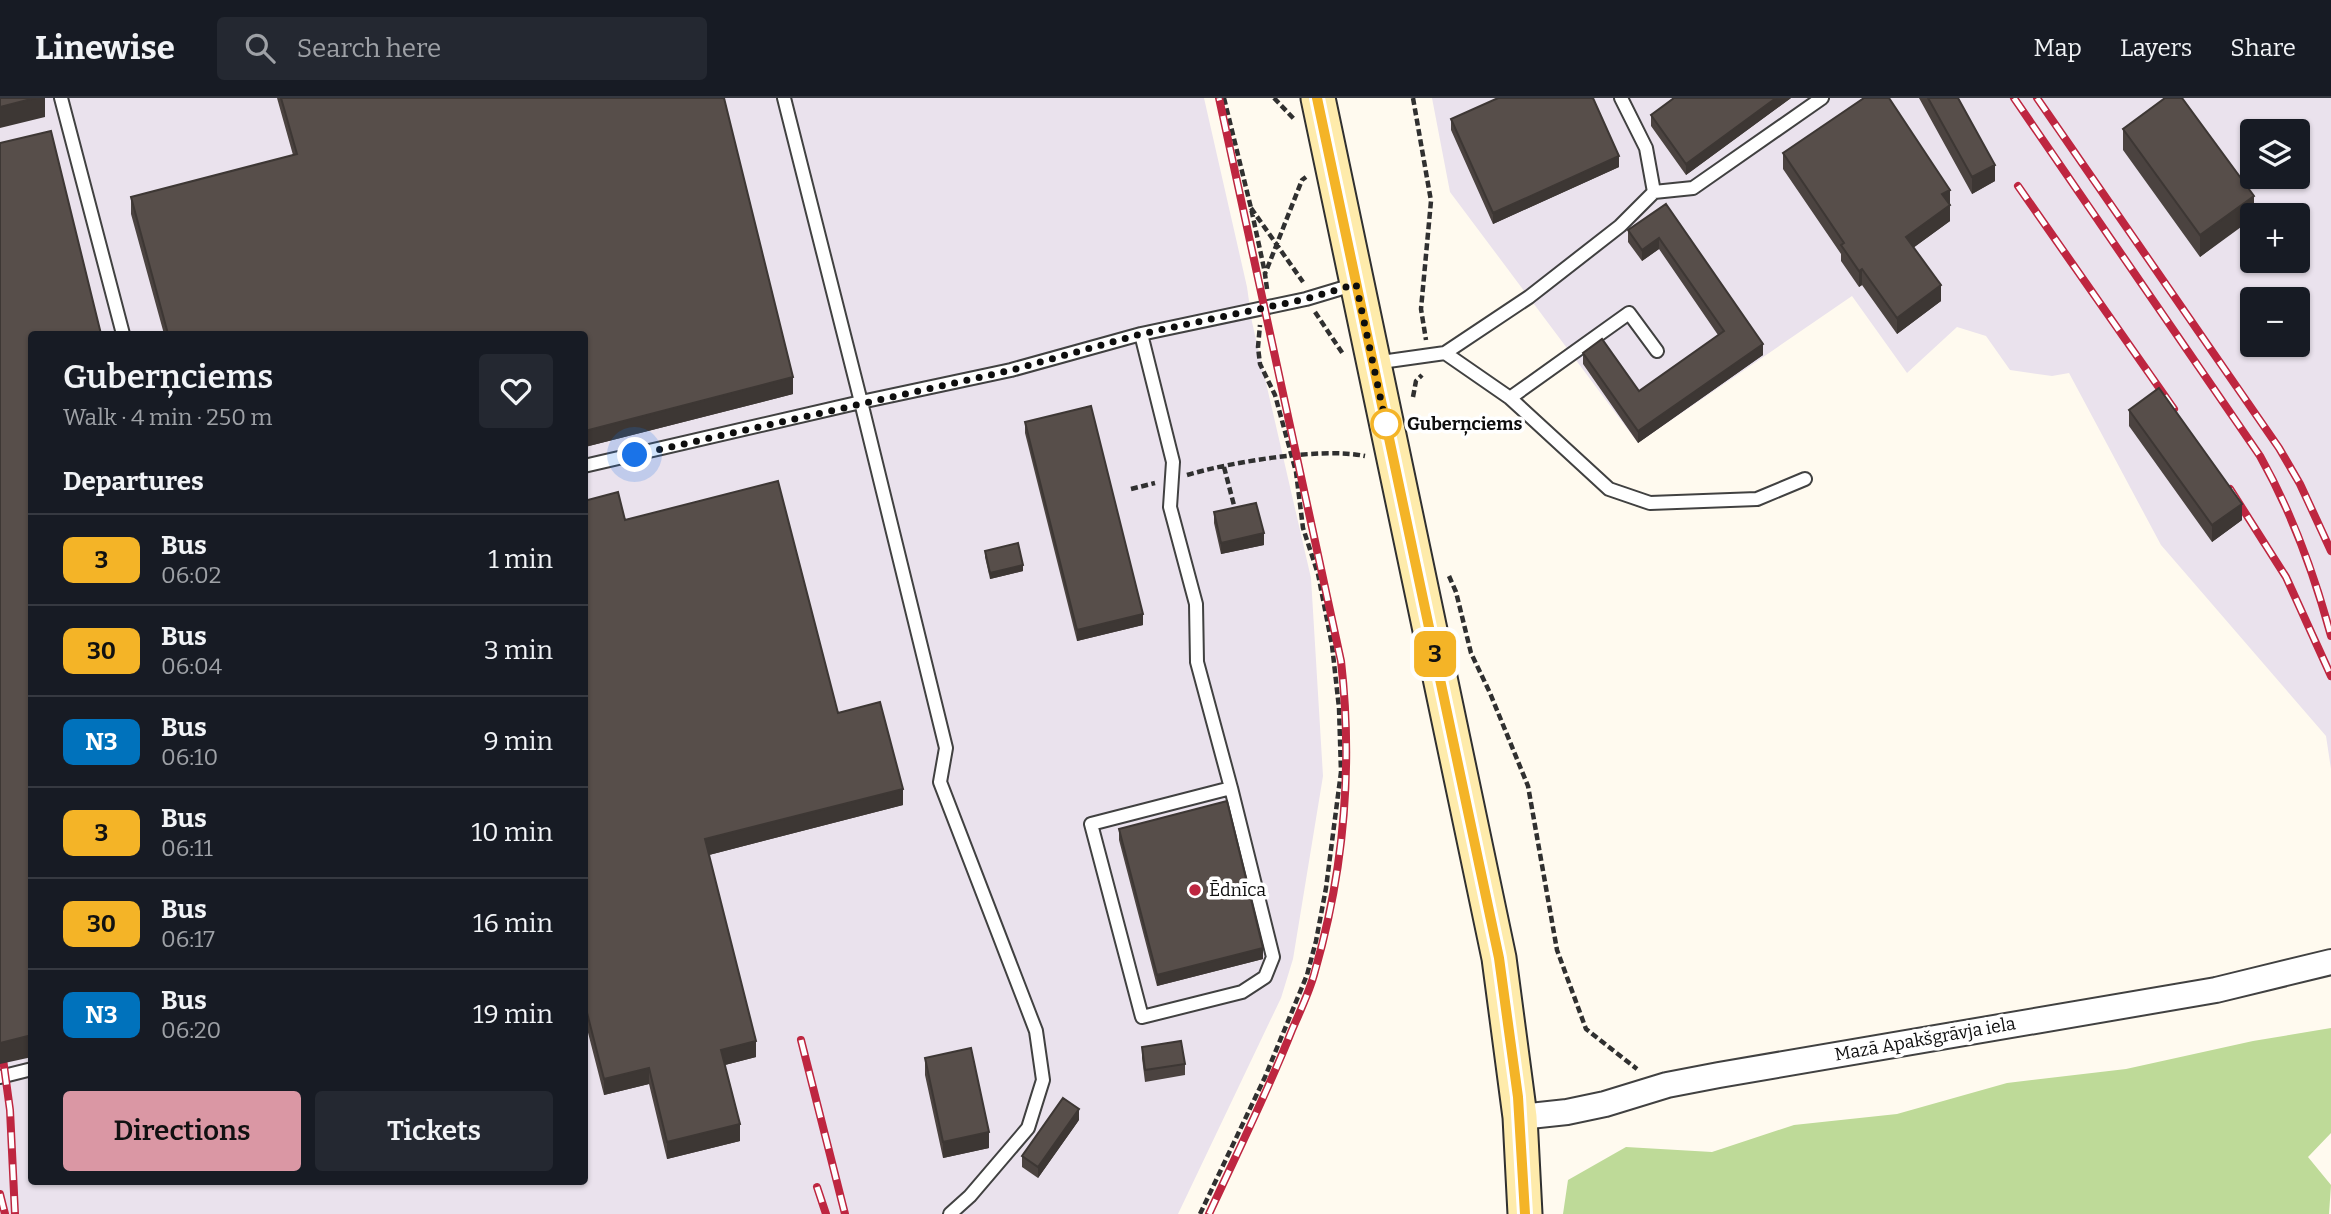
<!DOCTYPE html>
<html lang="en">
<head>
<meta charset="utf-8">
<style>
  :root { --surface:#171b24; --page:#242831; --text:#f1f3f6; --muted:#9ea1a6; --line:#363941; --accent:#da97a4 }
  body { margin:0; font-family:Bitter,serif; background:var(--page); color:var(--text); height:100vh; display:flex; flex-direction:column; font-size:26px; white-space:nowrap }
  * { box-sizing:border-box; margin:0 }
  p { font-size:23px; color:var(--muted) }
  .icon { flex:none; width:38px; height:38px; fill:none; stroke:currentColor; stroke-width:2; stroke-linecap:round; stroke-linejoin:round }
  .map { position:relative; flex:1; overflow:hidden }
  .sheet { position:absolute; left:28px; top:233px; width:560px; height:854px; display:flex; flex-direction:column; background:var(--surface); border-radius:7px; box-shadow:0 2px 5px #0004 }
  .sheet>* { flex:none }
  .badge { padding:0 14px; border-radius:10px; font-size:24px; line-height:46px }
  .controls { position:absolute; left:2240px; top:21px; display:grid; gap:14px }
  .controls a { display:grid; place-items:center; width:70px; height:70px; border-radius:7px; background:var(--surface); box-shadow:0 2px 5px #0004; font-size:35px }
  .you { position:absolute; width:35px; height:35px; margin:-18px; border:5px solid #fff; border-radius:50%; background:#1a73e8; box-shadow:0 0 0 10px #1a73e833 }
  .map>.badge { position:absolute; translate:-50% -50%; box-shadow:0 0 0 4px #fff }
  h2 { padding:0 35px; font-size:26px; line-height:63px }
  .round { display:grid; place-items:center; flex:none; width:74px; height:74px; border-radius:7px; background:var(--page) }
  .overview { display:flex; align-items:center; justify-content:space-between; height:119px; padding:0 35px }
  h1 { font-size:33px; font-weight:600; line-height:52px }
  .cta { display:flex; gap:14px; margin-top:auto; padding:14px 35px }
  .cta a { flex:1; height:80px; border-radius:7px; background:var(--accent); color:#111; font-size:28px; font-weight:600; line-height:80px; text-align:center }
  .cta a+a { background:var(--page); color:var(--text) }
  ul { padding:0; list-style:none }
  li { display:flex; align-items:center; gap:21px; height:91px; padding:0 35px; border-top:2px solid var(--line) }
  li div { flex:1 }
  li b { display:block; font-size:26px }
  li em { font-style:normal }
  li .badge { min-width:77px; font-weight:700; text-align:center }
  header { display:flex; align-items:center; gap:42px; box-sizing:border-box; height:98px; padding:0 35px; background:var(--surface); border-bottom:2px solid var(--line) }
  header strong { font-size:33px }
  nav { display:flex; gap:38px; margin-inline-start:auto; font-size:24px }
  .search { width:490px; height:63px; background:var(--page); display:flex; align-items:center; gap:18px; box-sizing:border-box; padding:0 24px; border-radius:7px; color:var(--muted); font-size:26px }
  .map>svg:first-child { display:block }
</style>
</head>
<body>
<header>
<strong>Linewise</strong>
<div class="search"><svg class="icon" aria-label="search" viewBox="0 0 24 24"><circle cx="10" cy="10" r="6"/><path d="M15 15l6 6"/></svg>Search here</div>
<nav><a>Map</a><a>Layers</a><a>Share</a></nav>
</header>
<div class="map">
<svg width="2331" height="1116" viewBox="0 0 2331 1116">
  <rect width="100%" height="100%" fill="#fffaef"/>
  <path fill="#eae2ed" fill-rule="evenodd" d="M 0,0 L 1204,0 L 1247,189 L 1252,224 L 1311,480 L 1323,678 L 1293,861 L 1281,900 L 1178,1116 L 0,1116 ZM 32,236 L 584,236 L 584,1083 L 32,1083 Z
    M 1432,0 L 2331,0 L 2331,671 L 2326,638 L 2161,447 L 2069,275 L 2052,278 L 2010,272 L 1986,238 L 1957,229 L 1907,275 L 1852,198 L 1638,345 L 1450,94 ZM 2252,33 L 2298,33 L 2298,79 L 2252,79 ZM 2252,117 L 2298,117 L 2298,163 L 2252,163 ZM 2252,201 L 2298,201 L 2298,247 L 2252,247 Z"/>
  <path fill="#beda98" d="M 2331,930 L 2331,1035 L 2308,1059 L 2331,1087 L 2329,1116 L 1563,1116 L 1568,1082 L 1626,1049 L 1712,1054 L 1794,1027 L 1897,1016 L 2007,985 L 2126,971 L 2253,943 Z"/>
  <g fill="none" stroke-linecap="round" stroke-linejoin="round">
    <defs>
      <path id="lane" d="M 61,0 L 123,236
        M 1654,94 L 1693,90 L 1822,0
        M 1141,236 L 1173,364 L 1170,409 L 1196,506 L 1197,564 L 1231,690 L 1091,726 L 1142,919 L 1242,894 L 1265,879 L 1273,859 L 1231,690
        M 1445,255 L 1510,300 L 1609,391 L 1650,405 L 1757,401 L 1805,381
        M 1374,265 L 1445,255 L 1529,199 L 1620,128 L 1654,94 L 1646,50 L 1621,0
        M 1510,300 L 1629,215 L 1657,253
        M 584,368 L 861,304 L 784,0
        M 0,979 L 32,971
        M 950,1116 L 970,1098 L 1028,1030 L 1043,982 L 1036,933 L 940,684 L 946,650 L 861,304 L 1011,272 L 1141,236 L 1306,201 L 1356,186"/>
      <path id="street" d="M 1520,1019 L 1567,1014 L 1605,1006 L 1667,987 L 1719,977 L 2216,892 L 2331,864"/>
      <path id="secondary" d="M 1318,0 L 1499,860 L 1520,1019 L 1525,1116"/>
    </defs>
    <use href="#lane" stroke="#414141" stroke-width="16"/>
    <use href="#street" stroke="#414141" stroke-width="28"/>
    <use href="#secondary" stroke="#303030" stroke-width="37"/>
    <path stroke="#303030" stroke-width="4.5" stroke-dasharray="7 3.5" stroke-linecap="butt" d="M 1224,0 L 1251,110 L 1265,175
      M 1274,0 L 1294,21
      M 1413,0 L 1431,103 L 1421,211 L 1426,242
      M 1251,110 L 1303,184
      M 1267,191 L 1265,176 L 1302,82 L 1306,79
      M 1315,214 L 1343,256
      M 1413,299 L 1416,283 L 1422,277
      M 1224,369 L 1236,415
      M 1187,377 C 1231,364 1321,349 1365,358
      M 1131,391 L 1155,385
      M 1449,478 L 1456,494 L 1471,555 L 1490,595 L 1528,688 L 1557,852 L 1586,931 L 1637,971
      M 1200,1116 L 1265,979 L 1307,877 L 1316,843 L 1326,790 L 1341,674 L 1339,610 L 1332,547 L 1318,476 L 1303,430 L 1296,374 L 1275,297 L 1260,266 L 1258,249 L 1260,227"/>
    <use href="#lane" stroke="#fff" stroke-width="12"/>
    <use href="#street" stroke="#fff" stroke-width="24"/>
    <use href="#secondary" stroke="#feebab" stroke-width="33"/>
    <defs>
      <path id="rail" d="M 2014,0 L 2260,358 C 2292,415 2314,475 2331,538
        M 2037,0 L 2279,350 L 2300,386 L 2331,453
        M 2018,88 L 2174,311
        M 2230,391 L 2286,479 L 2331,578
        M 0,939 L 10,1012 L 15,1116
        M 801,942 L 845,1116
        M 817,1089 L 826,1116
        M 0,1096 L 5,1116
        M 1209,1116 C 1237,1055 1267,995 1292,932 C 1300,913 1310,893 1315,873 C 1344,772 1353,668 1341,563 L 1219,0"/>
    </defs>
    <use href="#rail" stroke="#be2640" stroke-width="8"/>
    <use href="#rail" stroke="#fff" stroke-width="5" stroke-dasharray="16" stroke-linecap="butt"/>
  </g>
  <path fill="#4b4340" d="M 277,0 L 724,0 L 793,296 L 585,349 L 584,236 L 164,236 L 131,116 L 131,99 L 293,57 Z
    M 1791,0 L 1686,77 L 1651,28 L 1651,17 Z
    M 1919,0 L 1958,0 L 1995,83 L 1972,96 Z
    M 1451,21 L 1619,69 L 1493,126 L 1451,32 Z
    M 2123,31 L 2254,117 L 2200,159 L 2123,52 Z
    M 1783,55 L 1950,92 L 1950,123 L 1913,150 L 1941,203 L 1897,236 L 1862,187 L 1859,189 L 1841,163 L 1841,156 L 1783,71 Z
    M 1666,106 L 1763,257 L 1638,345 L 1583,266 L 1583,255 L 1639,293 L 1718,237 L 1659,151 L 1642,163 L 1628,144 L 1628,132 Z
    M 2129,312 L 2242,422 L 2212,444 L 2129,328 Z
    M 1025,324 L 1143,527 L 1077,543 L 1025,335 Z
    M 584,403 L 625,422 L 838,615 L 903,707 L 709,757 L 756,959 L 725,967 L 740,1043 L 667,1061 L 649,986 L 604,997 L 584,919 Z
    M 1214,414 L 1264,447 L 1221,456 L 1214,425 Z
    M 985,453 L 1023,473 L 990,481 L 985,459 Z
    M 1119,731 L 1263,861 L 1157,888 L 1119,742 Z
    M 1142,949 L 1185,966 L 1185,977 L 1145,984 L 1142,960 Z
    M 925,960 L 989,1050 L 943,1060 L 925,977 Z
    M 1079,1022 L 1038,1080 L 1022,1069 L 1022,1058 Z"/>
  <path fill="#3d3734" d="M 35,0 L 45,0 L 45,19 L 0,30 L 0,9 Z
    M 1776,0 L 1791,0 L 1686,77 L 1686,66 Z
    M 1619,58 L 1619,69 L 1493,126 L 1493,115 Z
    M 1995,67 L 1995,83 L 1972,96 L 1972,79 Z
    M 1950,92 L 1950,123 L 1906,155 L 1906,139 L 1942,96 Z
    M 2254,98 L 2254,117 L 2252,117 L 2252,121 L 2200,159 L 2200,137 Z
    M 1659,140 L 1659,151 L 1642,163 L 1642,152 Z
    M 1862,171 L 1862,187 L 1859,189 L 1859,173 Z
    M 1941,187 L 1941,203 L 1897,236 L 1897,220 Z
    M 1763,246 L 1763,257 L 1638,345 L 1638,333 Z
    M 793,279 L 793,296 L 585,349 L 585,333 Z
    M 2242,406 L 2242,422 L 2212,444 L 2212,427 Z
    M 1264,435 L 1264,447 L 1221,456 L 1221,445 Z
    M 1023,467 L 1023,473 L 990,481 L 990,475 Z
    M 1143,516 L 1143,527 L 1077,543 L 1077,532 Z
    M 903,691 L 903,707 L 705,758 L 705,741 Z
    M 1263,850 L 1263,861 L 1157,888 L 1157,877 Z
    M 32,937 L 32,959 L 0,966 L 0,945 Z
    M 756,943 L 756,959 L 721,968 L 721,952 Z
    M 649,970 L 649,986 L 604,997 L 604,981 Z
    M 1079,1011 L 1079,1022 L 1038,1080 L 1038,1069 Z
    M 740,1026 L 740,1043 L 667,1061 L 667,1044 Z
    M 989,1034 L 989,1050 L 943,1060 L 943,1044 Z"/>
  <path fill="#574e4a" stroke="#3d3734" stroke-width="2" d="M 0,0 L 35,0 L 0,9 Z
    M 281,0 L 724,0 L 793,279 L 585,333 L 584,236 L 168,236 L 131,99 L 297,56 Z
    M 1498,0 L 1593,0 L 1619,58 L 1493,115 L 1451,21 Z
    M 1674,0 L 1776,0 L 1686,66 L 1651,17 Z
    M 1864,0 L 1889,0 L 1950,92 L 1942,96 L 1950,107 L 1906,139 L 1941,187 L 1897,220 L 1862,171 L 1859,173 L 1841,147 L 1844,145 L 1783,55 Z
    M 1928,0 L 1958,0 L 1995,67 L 1972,79 Z
    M 2165,0 L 2182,0 L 2254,98 L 2200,137 L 2123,31 Z
    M 51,33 L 101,236 L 32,236 L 32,937 L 0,945 L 0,45 Z
    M 1666,106 L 1763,246 L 1638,333 L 1583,255 L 1602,241 L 1639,293 L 1724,233 L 1659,140 L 1642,152 L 1628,132 Z
    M 2159,290 L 2242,406 L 2212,427 L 2129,312 Z
    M 1091,308 L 1143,516 L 1077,532 L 1025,324 Z
    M 778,383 L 838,615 L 880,604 L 903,691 L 705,741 L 756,943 L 721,952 L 740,1026 L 667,1044 L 649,970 L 604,981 L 584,903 L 584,403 L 618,394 L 625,422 Z
    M 1256,405 L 1264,435 L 1221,445 L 1214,414 Z
    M 1018,445 L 1023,467 L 990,475 L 985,453 Z
    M 1227,703 L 1263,850 L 1157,877 L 1119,731 Z
    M 1181,943 L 1185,966 L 1145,972 L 1142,949 Z
    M 971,950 L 989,1034 L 943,1044 L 925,960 Z
    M 1063,1000 L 1079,1011 L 1038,1069 L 1022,1058 Z"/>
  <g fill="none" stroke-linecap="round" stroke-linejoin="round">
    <defs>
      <path id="line" d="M 1317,0 L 1499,860 L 1518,999 L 1525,1116"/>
    </defs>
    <use href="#line" stroke="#fff" stroke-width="16"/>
    <use href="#line" stroke="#f4b427" stroke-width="10"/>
    <path stroke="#0e0e0e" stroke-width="7" stroke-dasharray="0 12.6" d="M 635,357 L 1012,272 L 1141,236 L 1306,201 L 1356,186 L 1386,326"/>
  </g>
  <circle fill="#fff" stroke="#f4b427" stroke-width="3.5" cx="1386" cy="326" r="14"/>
  <circle fill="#be2640" stroke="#fff" stroke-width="2.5" cx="1195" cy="792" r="7"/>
  <g text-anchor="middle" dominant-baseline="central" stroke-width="7" stroke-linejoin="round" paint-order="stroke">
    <g font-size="18" font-weight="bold" fill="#0e0e0e" stroke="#fff" text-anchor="start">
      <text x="1407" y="326">Guberņciems</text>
    </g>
    <g font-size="18" fill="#0e0e0e" stroke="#fff" text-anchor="start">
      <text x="1209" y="792">Ēdnīca</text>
    </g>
    <g font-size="18" fill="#0e0e0e" stroke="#fff">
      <text transform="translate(1925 941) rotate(-10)">Mazā Apakšgrāvja iela</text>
    </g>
  </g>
</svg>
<div class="controls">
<a><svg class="icon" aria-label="layers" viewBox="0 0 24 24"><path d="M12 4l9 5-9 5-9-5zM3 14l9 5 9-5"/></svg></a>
<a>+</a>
<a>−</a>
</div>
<div class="you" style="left:635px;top:357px"></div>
<b class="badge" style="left:1435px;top:556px;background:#f4b427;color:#111">3</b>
<section class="sheet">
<div class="overview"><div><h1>Guberņciems</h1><p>Walk · 4 min · 250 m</p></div><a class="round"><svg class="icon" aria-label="heart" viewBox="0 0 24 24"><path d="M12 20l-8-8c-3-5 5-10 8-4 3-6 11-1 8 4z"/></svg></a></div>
<h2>Departures</h2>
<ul>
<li><span class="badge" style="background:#f4b427;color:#111">3</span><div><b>Bus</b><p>06:02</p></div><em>1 min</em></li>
<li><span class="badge" style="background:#f4b427;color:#111">30</span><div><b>Bus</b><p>06:04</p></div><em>3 min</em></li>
<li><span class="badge" style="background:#0072bc;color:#fff">N3</span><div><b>Bus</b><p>06:10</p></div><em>9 min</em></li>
<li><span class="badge" style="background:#f4b427;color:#111">3</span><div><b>Bus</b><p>06:11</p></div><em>10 min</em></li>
<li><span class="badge" style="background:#f4b427;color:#111">30</span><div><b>Bus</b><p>06:17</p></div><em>16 min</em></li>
<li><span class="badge" style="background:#0072bc;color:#fff">N3</span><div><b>Bus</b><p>06:20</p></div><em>19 min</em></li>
</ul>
<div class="cta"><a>Directions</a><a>Tickets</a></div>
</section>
</div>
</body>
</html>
